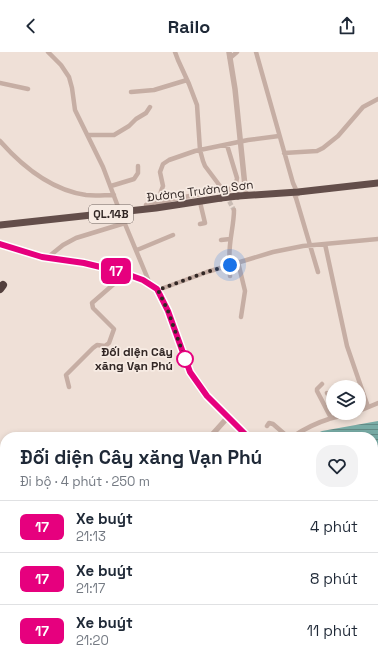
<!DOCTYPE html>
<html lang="vi">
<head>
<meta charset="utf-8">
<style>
  :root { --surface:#fff; --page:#f2f2f3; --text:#1f2937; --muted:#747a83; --line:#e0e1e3 }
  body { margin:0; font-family:"Space Grotesk",sans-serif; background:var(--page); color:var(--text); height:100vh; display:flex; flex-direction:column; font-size:15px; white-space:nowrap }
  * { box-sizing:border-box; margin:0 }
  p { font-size:13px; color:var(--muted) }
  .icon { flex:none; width:22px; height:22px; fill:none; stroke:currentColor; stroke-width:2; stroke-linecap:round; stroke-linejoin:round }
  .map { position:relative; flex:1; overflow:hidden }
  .panel { position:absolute; left:0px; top:380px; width:378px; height:232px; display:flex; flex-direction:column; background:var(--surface); border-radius:16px 16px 0 0; box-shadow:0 2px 6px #0003 }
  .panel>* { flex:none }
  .badge { padding:0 8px; border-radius:6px; font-size:14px; line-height:26px }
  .controls { position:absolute; left:326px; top:328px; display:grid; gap:8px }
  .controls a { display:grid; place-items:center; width:40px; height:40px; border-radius:50%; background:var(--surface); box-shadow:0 2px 6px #0003; font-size:20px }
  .you { position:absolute; width:20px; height:20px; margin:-10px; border:3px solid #fff; border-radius:50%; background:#1a73e8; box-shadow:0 0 0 6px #1a73e833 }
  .map>.badge { position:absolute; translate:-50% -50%; box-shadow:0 0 0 2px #fff }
  .round { display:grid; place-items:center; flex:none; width:42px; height:42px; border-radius:16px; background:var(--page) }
  .summary { display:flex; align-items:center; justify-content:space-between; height:68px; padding:0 20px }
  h1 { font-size:19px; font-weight:800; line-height:30px }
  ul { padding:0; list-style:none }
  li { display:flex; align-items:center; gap:12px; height:52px; padding:0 20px; border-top:1px solid var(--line) }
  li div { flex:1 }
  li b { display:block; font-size:15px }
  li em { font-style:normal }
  li .badge { min-width:44px; font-weight:700; text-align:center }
  header { display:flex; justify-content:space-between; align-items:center; height:52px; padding:0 20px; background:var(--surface); font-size:18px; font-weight:800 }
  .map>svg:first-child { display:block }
</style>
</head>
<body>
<header><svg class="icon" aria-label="back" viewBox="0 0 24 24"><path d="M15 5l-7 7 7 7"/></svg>Railo<svg class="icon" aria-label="share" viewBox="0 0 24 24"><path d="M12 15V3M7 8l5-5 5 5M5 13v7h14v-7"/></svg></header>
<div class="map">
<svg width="378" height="612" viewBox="0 0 378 612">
  <defs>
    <pattern id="forest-firs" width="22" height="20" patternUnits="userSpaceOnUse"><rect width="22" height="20" fill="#b6bd98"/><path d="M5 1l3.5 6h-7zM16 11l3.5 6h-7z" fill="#9da283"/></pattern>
    <pattern id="water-rules" width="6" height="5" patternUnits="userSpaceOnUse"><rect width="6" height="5" fill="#78aba5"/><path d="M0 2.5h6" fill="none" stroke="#638b86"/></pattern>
  </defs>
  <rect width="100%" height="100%" fill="#efe0d7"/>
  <path fill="url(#forest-firs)" d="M 378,588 L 378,612 L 359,612 L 363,607 L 373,607 L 373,593 Z"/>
  <path fill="url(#water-rules)" d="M 378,369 L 378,407 L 373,407 L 373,385 L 309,385 L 322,379 Z
    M 186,607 L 221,607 L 225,612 L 186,612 Z"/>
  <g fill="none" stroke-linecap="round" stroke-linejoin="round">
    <path stroke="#78aba5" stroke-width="1" d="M 0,483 L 5,481"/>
    <path stroke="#c9bbb3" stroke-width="4.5" stroke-dasharray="4.5 2" stroke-linecap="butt" d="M 223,138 L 234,158"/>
    <path stroke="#c6aea4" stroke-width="4.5" d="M 48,0 L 61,13 L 69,25 L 72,36 L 75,58 L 103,115 L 120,160 L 150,232
      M 175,0 L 178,8 L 189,32 L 197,53 L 200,98 L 203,109 L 205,114 L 223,138 L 229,138 L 236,132 L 237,126 L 227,93
      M 256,0 L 293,131 L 298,142 L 295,144 L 296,146 L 318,220
      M 230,6 L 237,0
      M 0,31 L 28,37
      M 131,40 L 154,38 L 187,28
      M 88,83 L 114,83 L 129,74 L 136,67 L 146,61 L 150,55
      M 0,89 C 22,114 52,138 86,143 C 95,144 105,143 114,143
      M 284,101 L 317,99 L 323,96 L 338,84 L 363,55 L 378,47
      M 111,134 L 134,127 L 138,121 L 138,114
      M 200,150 L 205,171 L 200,172
      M 156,153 L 163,134 L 160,120 L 163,112 L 169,108 L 195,99 L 248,88 L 279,84
      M 147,157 L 146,153 L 152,151 L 156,153 L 173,147 L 223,138
      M 221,188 L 230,187
      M 325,192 L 347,294 L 368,355
      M 137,198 L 173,183
      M 47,206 L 63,193 L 76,186 L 125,171
      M 238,210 L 245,239 L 241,265
      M 229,213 L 230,224
      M 230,213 C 227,194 234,176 234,158
      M 158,238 L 207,220 L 273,200 L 303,194 L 378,187
      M 322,332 L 317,337 L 317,339 L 331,366
      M 69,335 L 66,323 L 93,296 L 97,293 L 105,294 L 109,291 L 114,277 L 93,256 L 92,251 L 115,231 L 121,220
      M 327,341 L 333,352
      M 359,359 L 378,351
      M 267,374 L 269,371 L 273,372 L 288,385
      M 292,385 C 304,377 316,371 329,367 C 337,364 346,364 354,361
      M 373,509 L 378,505
      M 31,607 L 33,612
      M 147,607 L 149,612"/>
    <path stroke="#c6aea4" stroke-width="5.5" d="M 229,0 L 235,37 L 246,144
      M 0,192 C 17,198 35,205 53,207 C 81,210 125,217 150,231 C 170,243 179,297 190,319 C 200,341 230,368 248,385
      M 210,385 L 228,365
      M 373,527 L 378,534
      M 93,612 L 94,607"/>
    <path stroke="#997d76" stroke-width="6" d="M 0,570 L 5,566"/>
    <path stroke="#634e4a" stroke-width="7" d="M 238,144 L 298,140 L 378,131
      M 0,173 L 156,156 L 221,146"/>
    <path stroke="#53403d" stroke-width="8" d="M 0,237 L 3,233"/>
    <path stroke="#634e4a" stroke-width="7" d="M 221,146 L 238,144"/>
  </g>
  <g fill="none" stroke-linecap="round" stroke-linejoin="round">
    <defs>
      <path id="line" d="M 0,192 L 42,205 L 84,211 L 121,220 L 143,228 L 157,237 L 168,259 L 190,320 L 207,344 L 248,385"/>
    </defs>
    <use href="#line" stroke="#fff" stroke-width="9"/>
    <use href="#line" stroke="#e6007e" stroke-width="6"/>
    <path stroke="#322725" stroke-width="4" stroke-dasharray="0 7.2" d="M 185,307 L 168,259 L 158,238 L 207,220 L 230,213"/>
  </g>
  <circle fill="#fff" stroke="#e6007e" stroke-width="2" cx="185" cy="307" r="8"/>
  <g text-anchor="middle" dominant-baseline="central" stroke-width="3.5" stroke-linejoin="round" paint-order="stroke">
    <rect fill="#f7ebe3" stroke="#6d625e" stroke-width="1" x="89" y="153" width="44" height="18" rx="3"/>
    <g font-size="11" font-weight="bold" fill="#322725">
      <text x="111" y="162">QL.14B</text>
    </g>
    <g font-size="12" fill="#322725" stroke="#f7ebe3">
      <text transform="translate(200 139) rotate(-7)">Đường Trường Sơn</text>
    </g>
    <g font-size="12" font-weight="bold" fill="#322725" stroke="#f7ebe3" text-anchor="end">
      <text x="173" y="300">Đối diện Cây<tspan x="173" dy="14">xăng Vạn Phú</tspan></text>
    </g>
  </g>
</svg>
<div class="controls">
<a><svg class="icon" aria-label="layers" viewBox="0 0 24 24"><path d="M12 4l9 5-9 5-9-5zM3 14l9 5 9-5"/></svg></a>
</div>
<div class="you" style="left:230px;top:213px"></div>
<b class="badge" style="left:116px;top:219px;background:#e6007e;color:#fff">17</b>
<section class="panel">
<div class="summary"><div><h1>Đối diện Cây xăng Vạn Phú</h1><p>Đi bộ · 4 phút · 250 m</p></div><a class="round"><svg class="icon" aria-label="heart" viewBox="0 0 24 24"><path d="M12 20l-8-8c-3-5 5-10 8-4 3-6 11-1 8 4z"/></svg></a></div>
<ul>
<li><span class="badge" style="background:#e6007e;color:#fff">17</span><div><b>Xe buýt</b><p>21:13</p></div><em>4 phút</em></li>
<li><span class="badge" style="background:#e6007e;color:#fff">17</span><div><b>Xe buýt</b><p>21:17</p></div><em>8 phút</em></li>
<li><span class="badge" style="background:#e6007e;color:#fff">17</span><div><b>Xe buýt</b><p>21:20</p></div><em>11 phút</em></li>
</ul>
</section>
</div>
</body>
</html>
